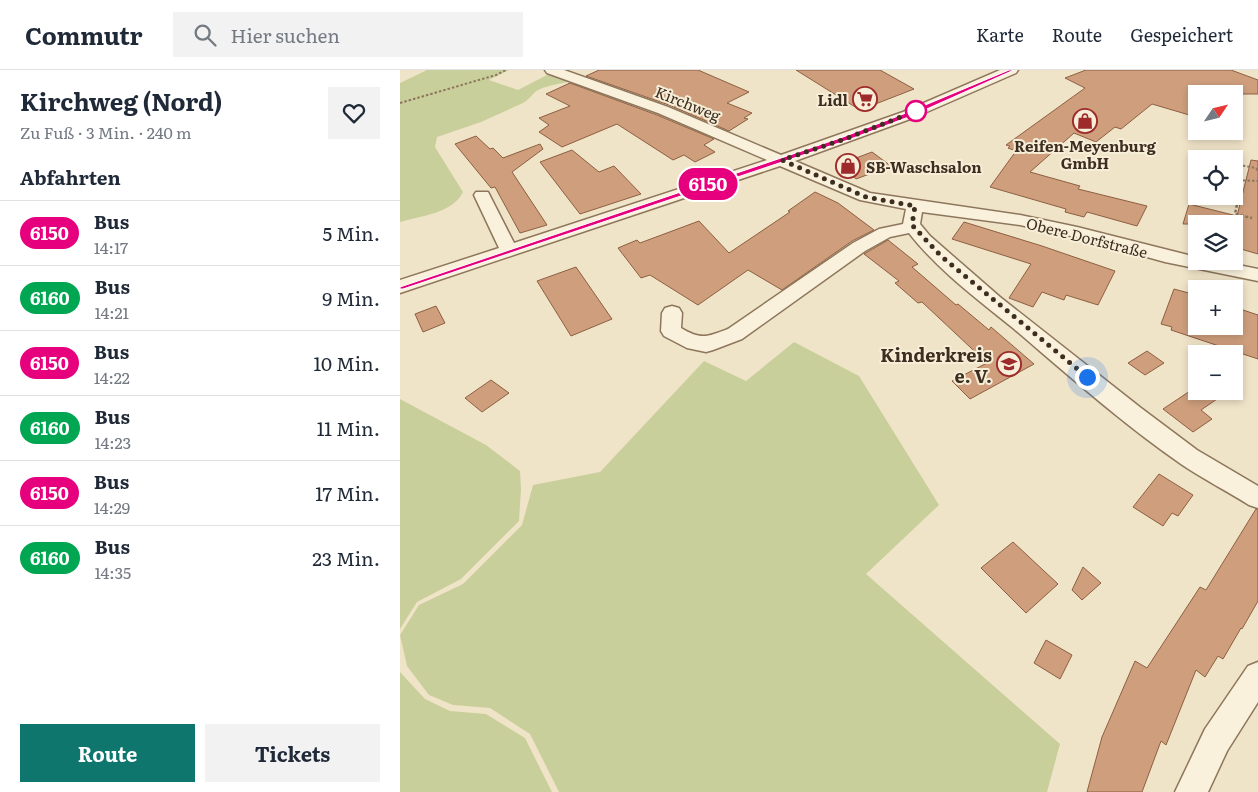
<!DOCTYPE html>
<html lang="de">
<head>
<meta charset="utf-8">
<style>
  :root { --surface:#fff; --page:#f2f2f3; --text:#1f2937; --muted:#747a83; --line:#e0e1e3; --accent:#0f766e }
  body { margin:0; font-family:Literata,serif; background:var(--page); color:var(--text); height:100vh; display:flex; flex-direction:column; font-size:19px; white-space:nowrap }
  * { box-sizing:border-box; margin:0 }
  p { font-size:16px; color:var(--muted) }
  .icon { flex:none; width:28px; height:28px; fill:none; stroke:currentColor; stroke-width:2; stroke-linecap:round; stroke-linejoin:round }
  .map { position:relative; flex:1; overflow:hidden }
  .drawer { display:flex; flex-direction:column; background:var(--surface); width:400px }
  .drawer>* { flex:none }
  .badge { padding:0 10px; border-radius:16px; font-size:18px; line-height:32px }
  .needle { width:32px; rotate:55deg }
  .fabs { position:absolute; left:788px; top:15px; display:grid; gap:10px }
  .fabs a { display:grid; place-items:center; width:55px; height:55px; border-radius:0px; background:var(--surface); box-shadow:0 2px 8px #0003; font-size:25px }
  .you { position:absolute; width:25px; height:25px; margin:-12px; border:4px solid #fff; border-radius:50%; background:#1a73e8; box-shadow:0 0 0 8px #1a73e833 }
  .map>.badge { position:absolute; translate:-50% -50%; box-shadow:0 0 0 2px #fff }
  h2 { padding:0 20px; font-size:19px; line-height:45px }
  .round { display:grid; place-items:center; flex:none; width:52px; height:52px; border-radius:0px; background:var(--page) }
  .head { display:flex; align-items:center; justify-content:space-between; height:85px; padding:0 20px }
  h1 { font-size:24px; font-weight:700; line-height:38px }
  .action { display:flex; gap:10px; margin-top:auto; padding:10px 20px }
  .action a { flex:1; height:58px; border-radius:0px; background:var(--accent); color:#fff; font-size:20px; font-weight:700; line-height:58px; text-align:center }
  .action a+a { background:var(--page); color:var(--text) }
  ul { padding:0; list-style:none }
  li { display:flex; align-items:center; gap:15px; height:65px; padding:0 20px; border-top:1px solid var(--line) }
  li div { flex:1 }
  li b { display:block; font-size:19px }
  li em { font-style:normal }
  li .badge { min-width:55px; font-weight:700; text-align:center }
  header { display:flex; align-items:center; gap:30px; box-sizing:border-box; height:70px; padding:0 25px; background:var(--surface); border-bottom:1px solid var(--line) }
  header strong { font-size:24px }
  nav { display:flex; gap:28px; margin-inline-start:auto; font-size:18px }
  .search { width:350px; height:45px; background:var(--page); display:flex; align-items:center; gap:12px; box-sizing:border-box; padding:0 18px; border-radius:0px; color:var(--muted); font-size:19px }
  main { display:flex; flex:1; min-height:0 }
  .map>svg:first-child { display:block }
</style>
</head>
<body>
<header>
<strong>Commutr</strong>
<div class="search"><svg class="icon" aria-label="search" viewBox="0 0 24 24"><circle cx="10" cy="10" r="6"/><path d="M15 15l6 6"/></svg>Hier suchen</div>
<nav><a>Karte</a><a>Route</a><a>Gespeichert</a></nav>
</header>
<main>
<section class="drawer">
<div class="head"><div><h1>Kirchweg (Nord)</h1><p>Zu Fuß · 3 Min. · 240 m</p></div><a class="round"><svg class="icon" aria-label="heart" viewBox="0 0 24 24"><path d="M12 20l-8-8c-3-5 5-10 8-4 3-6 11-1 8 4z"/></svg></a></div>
<h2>Abfahrten</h2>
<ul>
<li><span class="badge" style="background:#e6007e;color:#fff">6150</span><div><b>Bus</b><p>14:17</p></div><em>5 Min.</em></li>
<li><span class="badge" style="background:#00a651;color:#fff">6160</span><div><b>Bus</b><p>14:21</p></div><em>9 Min.</em></li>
<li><span class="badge" style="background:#e6007e;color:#fff">6150</span><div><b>Bus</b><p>14:22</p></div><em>10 Min.</em></li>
<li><span class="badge" style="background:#00a651;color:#fff">6160</span><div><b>Bus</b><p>14:23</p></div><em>11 Min.</em></li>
<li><span class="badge" style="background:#e6007e;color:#fff">6150</span><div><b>Bus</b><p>14:29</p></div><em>17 Min.</em></li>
<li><span class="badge" style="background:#00a651;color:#fff">6160</span><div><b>Bus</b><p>14:35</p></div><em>23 Min.</em></li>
</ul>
<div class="action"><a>Route</a><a>Tickets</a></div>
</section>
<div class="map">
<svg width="858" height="722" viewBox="0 0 858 722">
  <rect width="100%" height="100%" fill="#f0e4c8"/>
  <path fill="#c9cf9b" d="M 27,0 L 109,0 L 89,10 L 118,20 L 149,4 L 171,11 C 161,14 148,15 138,20 C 132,24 129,30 123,33 L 81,52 L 37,67 L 35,77 L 63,122 C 53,143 21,146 0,152 L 0,13 Z
    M 394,272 L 459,306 L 539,435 L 466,504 L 660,674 L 647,722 L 159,722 L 130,664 L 90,638 L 53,635 L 29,625 L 7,596 L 0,565 L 19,535 L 63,514 L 122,455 L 133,415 L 200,402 L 304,291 L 346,311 Z
    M 0,329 L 86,375 L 120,401 L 121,419 L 119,451 L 61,509 L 17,532 L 0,559 Z
    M 0,602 L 25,629 L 50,641 L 86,644 L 125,668 L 152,722 L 0,722 Z"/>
  <path fill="#cf9f7d" stroke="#8d5f41" d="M 199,0 L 298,0 L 349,22 L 327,33 L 352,43 L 344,48 L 348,49 L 329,61 L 269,35 L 186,6 Z
    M 396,0 L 480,0 L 514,19 L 460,40 Z
    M 686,0 L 831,0 L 858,10 L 858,24 L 796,24 L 796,47 L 752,34 L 721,59 L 715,57 L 696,72 L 674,63 L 630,102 L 680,116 L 678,119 L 747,136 L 737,156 L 687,142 L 684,147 L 665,142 L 666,139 L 590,117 L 616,81 L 608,78 L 610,76 L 606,75 L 685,18 L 665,8 Z
    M 170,13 L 257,45 L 314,69 L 304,75 L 315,82 L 295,92 L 284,85 L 273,90 L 217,54 L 162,77 L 139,62 L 149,55 L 139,48 L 170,36 L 146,24 Z
    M 76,66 L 90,79 L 93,78 L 103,88 L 140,74 L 143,79 L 112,102 L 147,155 L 120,163 L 95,117 L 91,118 L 55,74 Z
    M 172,80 L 199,102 L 214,96 L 241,124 L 180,144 L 140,92 Z
    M 472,82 L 491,96 L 456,109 L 440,94 Z
    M 851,90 L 858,91 L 858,184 L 834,177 L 834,154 L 783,154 L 789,134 L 837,146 Z
    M 415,122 L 438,133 L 474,160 L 452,171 L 382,220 L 348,200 L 298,235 L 250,205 L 241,208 L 218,178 L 237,170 L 240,173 L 299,151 L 329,183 L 390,142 L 388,141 Z
    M 564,152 L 642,176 L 715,201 L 698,235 L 666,225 L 664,230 L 642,222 L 633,237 L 609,228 L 631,194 L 552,169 Z
    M 488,170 L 518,194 L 512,197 L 556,235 L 558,234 L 589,260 L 591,257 L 634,294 L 570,329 L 552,311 L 587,293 L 522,232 L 518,233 L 495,213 L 499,211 L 464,184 Z
    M 176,197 L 212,249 L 171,266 L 137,211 Z
    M 774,219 L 796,225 L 796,256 L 834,256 L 834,237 L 858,245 L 858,289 L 771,260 L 772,257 L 761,254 Z
    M 36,236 L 45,253 L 23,262 L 15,244 Z
    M 747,281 L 764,293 L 745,305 L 728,293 Z
    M 91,310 L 109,323 L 82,342 L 65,328 Z
    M 796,317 L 796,321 L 806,321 L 817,329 L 801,340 L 812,349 L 793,362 L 763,339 Z
    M 759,404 L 793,425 L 778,446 L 772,443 L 763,456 L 733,437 Z
    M 856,439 L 858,440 L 858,531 L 842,559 L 841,558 L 823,589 L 818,586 L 805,607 L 796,600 L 766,675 L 761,671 L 742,722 L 687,722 L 702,667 L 735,591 L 747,598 L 800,517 L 806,520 Z
    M 613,472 L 658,514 L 626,543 L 581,498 Z
    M 683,497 L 701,513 L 682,530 L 672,520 Z
    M 646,570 L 672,585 L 660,609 L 634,593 Z"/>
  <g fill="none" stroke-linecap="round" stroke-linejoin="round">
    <defs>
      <path id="minor" d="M 145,0 L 164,0 L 268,37 L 381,85 L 503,42 L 600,0 L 618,0 L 616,3 L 513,48 L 395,91 L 470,123 L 620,145 L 677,157 L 796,187 L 796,191 L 819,191 L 858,199 L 858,211 L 765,192 L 675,167 L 620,155 L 522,142 L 520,154 L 530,166 L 600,227 L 741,338 L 797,380 L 858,416 L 858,438 L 849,435 C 827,421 803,409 781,394 C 723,354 667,304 613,258 C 577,229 537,199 509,163 L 490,167 L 465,181 L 342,269 L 313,280 L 306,282 L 287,278 L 264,266 L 261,261 L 262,243 L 265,238 L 272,236 L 279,238 L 282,243 L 281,258 C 301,270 307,267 328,259 L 453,173 L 479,159 L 503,154 L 506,139 L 460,130 L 380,96 L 0,223 L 0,210 L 99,178 L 74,125 L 76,122 L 88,122 L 114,173 L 367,90 L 258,43 L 147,3 Z
        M 858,592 L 858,632 L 827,681 L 808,722 L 775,722 L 805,659 L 848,596 Z"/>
    </defs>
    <use href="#minor" stroke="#8d765c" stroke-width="3"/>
    <path stroke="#8d765c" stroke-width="2" stroke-dasharray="2.5 2" stroke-linecap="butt" d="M 0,33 L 96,5 L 106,0
      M 834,94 L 856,98 L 858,101
      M 834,110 L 858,111
      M 839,126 L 842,110"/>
    <path stroke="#8d765c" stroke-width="2.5" stroke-dasharray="3 2" stroke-linecap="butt" d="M 839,125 L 835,144 L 852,148"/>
    <use href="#minor" fill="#faf1dc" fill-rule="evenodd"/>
  </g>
  <path fill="#e6007e" stroke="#fff" d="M 609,0 L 614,0 L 511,46 L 448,70 L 3,219 L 0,219 L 0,217 L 443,67 L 506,43 Z"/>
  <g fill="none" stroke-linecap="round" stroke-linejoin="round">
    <path stroke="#3d2e20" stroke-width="5" stroke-dasharray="0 9" d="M 516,41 L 445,69 L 382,90 L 466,127 L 515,136 L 512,155 L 541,186 L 687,307"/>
  </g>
  <defs>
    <symbol id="supermarket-ring" viewBox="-11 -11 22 22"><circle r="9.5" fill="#f7eed8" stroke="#9e2a2b" stroke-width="1.5"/><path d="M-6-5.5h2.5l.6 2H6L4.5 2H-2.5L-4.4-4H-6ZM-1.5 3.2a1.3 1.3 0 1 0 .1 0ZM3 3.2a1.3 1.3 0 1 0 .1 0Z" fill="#9e2a2b"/></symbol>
    <symbol id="shop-ring" viewBox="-11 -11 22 22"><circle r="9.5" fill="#f7eed8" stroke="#9e2a2b" stroke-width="1.5"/><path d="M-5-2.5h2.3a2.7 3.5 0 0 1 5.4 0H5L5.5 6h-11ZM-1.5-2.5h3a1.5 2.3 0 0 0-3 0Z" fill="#9e2a2b"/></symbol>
    <symbol id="school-ring" viewBox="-11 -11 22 22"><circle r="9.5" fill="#f7eed8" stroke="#9e2a2b" stroke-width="1.5"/><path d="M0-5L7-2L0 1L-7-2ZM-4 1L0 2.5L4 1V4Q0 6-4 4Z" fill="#9e2a2b"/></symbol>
  </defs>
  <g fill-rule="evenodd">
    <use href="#supermarket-ring" x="451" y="15" width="28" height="28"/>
    <use href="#shop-ring" x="671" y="37" width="28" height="28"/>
    <use href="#shop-ring" x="434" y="82" width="28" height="28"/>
    <use href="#school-ring" x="595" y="280" width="28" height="28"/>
  </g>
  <circle fill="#fff" stroke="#e6007e" stroke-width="2.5" cx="516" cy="41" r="10"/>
  <g text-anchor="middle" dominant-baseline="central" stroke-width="4" stroke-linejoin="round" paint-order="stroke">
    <g font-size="15" font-weight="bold" fill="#3d2e20" stroke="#f7eed8" text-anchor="end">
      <text x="448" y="29">Lidl</text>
      <text x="685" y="75" text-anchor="middle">Reifen-Meyenburg<tspan x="685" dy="17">GmbH</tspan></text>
      <text x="466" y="96" text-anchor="start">SB-Waschsalon</text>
    </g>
    <g font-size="15" fill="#3d2e20" stroke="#f7eed8">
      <text transform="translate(288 33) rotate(22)">Kirchweg</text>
      <text transform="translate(687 167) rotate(14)">Obere Dorfstraße</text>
    </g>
    <g font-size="18" font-weight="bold" fill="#3d2e20" stroke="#f7eed8" text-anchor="end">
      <text x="592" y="284">Kinderkreis<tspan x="592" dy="21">e. V.</tspan></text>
    </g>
  </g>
</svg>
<div class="fabs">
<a><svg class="needle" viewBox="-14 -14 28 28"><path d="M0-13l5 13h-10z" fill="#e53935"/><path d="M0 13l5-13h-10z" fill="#747a83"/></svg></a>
<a><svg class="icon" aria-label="locate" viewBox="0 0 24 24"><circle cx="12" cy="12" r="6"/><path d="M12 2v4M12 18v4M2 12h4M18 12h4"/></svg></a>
<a><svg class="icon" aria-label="layers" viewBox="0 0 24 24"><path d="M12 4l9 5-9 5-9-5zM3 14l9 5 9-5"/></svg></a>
<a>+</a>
<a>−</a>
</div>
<div class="you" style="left:687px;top:307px"></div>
<b class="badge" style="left:308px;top:114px;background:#e6007e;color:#fff">6150</b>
</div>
</main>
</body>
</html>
